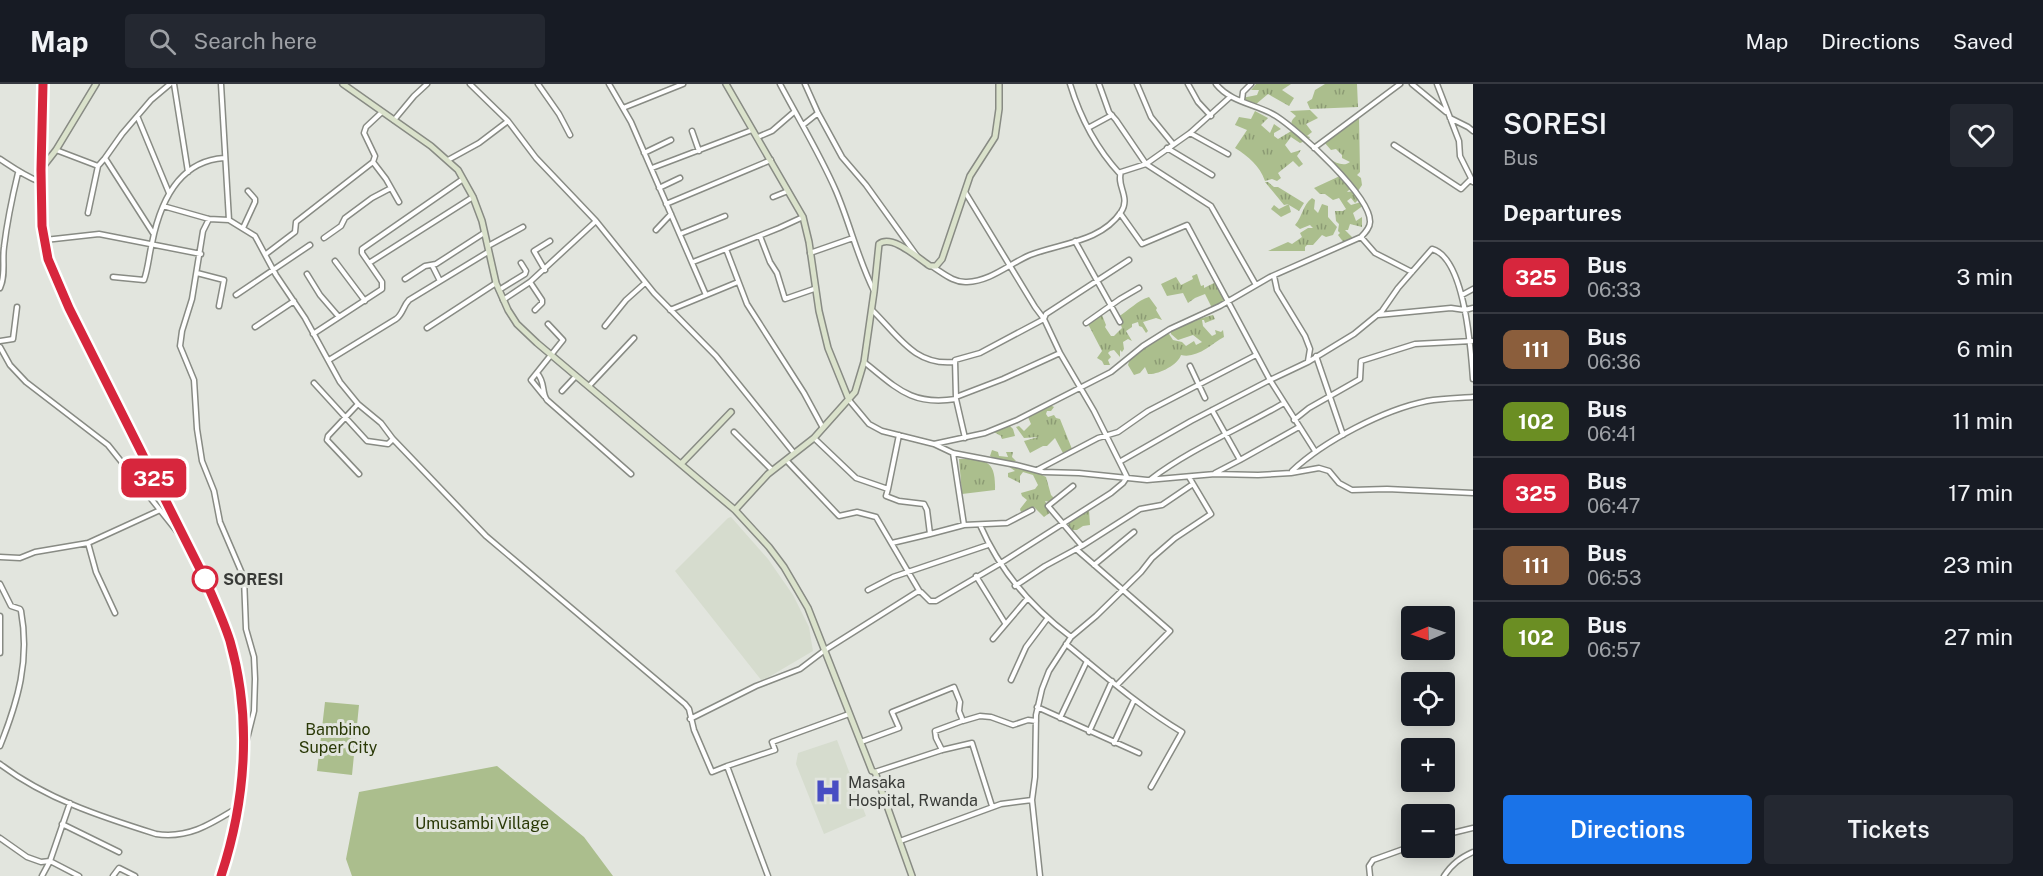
<!DOCTYPE html>
<html lang="en">
<head>
<meta charset="utf-8">
<style>
  :root { --surface:#171b24; --page:#242831; --text:#f1f3f6; --muted:#9ea1a6; --line:#363941; --accent:#1a73e8 }
  body { margin:0; font-family:"Public Sans",sans-serif; background:var(--page); color:var(--text); height:100vh; display:flex; flex-direction:column; font-size:22px; white-space:nowrap }
  * { box-sizing:border-box; margin:0 }
  p { font-size:20px; color:var(--muted) }
  .icon { flex:none; width:33px; height:33px; fill:none; stroke:currentColor; stroke-width:2; stroke-linecap:round; stroke-linejoin:round }
  .map { position:relative; flex:1; overflow:hidden }
  .panel { display:flex; flex-direction:column; background:var(--surface); width:570px }
  .panel>* { flex:none }
  .badge { padding:0 12px; border-radius:9px; font-size:21px; line-height:39px }
  .needle { width:39px; rotate:268deg }
  .tools { position:absolute; left:1401px; top:522px; display:grid; gap:12px }
  .tools a { display:grid; place-items:center; width:54px; height:54px; border-radius:6px; background:var(--surface); box-shadow:0 3px 15px #0003; font-size:30px }
  .map>.badge { position:absolute; translate:-50% -50%; box-shadow:0 0 0 3px #fff }
  h2 { padding:0 30px; font-size:22px; line-height:54px }
  .round { display:grid; place-items:center; flex:none; width:63px; height:63px; border-radius:6px; background:var(--page) }
  .head { display:flex; align-items:center; justify-content:space-between; height:102px; padding:0 30px }
  h1 { font-size:28px; font-weight:600; line-height:45px }
  .cta { display:flex; gap:12px; margin-top:auto; padding:12px 30px }
  .cta a { flex:1; height:69px; border-radius:6px; background:var(--accent); color:#fff; font-size:24px; font-weight:600; line-height:69px; text-align:center }
  .cta a+a { background:var(--page); color:var(--text) }
  ul { padding:0; list-style:none }
  li { display:flex; align-items:center; gap:18px; height:72px; padding:0 30px; border-top:2px solid var(--line) }
  li div { flex:1 }
  li b { display:block; font-size:22px }
  li em { font-style:normal }
  li .badge { min-width:66px; font-weight:700; text-align:center }
  header { display:flex; align-items:center; gap:36px; box-sizing:border-box; height:84px; padding:0 30px; background:var(--surface); border-bottom:2px solid var(--line) }
  header strong { font-size:28px }
  nav { display:flex; gap:33px; margin-inline-start:auto; font-size:21px }
  .search { width:420px; height:54px; background:var(--page); display:flex; align-items:center; gap:15px; box-sizing:border-box; padding:0 21px; border-radius:6px; color:var(--muted); font-size:22px }
  main { display:flex; flex:1; min-height:0 }
  .map>svg:first-child { display:block }
</style>
</head>
<body>
<header>
<strong>Map</strong>
<div class="search"><svg class="icon" aria-label="search" viewBox="0 0 24 24"><circle cx="10" cy="10" r="6"/><path d="M15 15l6 6"/></svg>Search here</div>
<nav><a>Map</a><a>Directions</a><a>Saved</a></nav>
</header>
<main>
<div class="map">
<svg width="1473" height="792" viewBox="0 0 1473 792">
  <defs>
    <pattern id="grass-tufts" width="24" height="20" patternUnits="userSpaceOnUse" patternTransform="scale(1.5)"><rect width="24" height="20" fill="#abbe8d"/><path d="M3 7l-1-3M5 7V3M7 7l1-3M15 17l-1-3M17 17v-4M19 17l1-3" fill="none" stroke="#8c9b74"/></pattern>
  </defs>
  <rect width="100%" height="100%" fill="#e2e5de"/>
  <path fill="#d6dcce" d="M 731,433 L 768,475 L 793,511 L 809,543 L 813,567 L 762,597 L 675,487 L 728,434 Z
    M 837,656 L 866,732 L 824,750 L 796,680 L 798,669 Z"/>
  <path fill="url(#grass-tufts)" d="M 1256,0 L 1291,0 L 1282,6 L 1294,14 L 1289,22 L 1268,10 L 1255,21 L 1242,14 L 1257,11 L 1259,6 L 1251,6 Z
    M 1325,0 L 1357,0 L 1358,23 L 1310,25 L 1307,18 L 1312,15 L 1315,6 Z
    M 1310,26 L 1318,34 L 1306,40 L 1312,48 L 1307,52 L 1310,53 L 1308,56 L 1300,59 L 1291,53 L 1285,61 L 1291,69 L 1301,66 L 1297,72 L 1303,80 L 1299,83 L 1293,77 L 1278,89 L 1281,94 L 1277,97 L 1272,95 L 1265,97 C 1259,81 1249,73 1235,64 L 1247,46 L 1235,41 L 1239,33 L 1251,35 L 1255,27 L 1268,34 L 1261,41 L 1270,49 L 1274,40 L 1281,45 L 1274,49 L 1274,52 L 1278,55 L 1293,46 C 1290,40 1291,36 1296,32 L 1290,27 Z
    M 1359,32 L 1360,88 L 1357,91 L 1361,94 L 1362,101 L 1358,107 L 1347,96 L 1351,104 L 1347,108 L 1355,107 L 1359,115 L 1355,119 L 1351,114 L 1347,117 L 1351,121 L 1361,118 L 1364,121 L 1353,129 L 1356,137 L 1362,133 L 1362,143 L 1350,140 L 1348,146 L 1345,146 L 1354,155 L 1344,159 L 1338,151 L 1340,149 L 1338,147 L 1339,140 L 1336,137 L 1335,127 L 1343,127 L 1346,125 L 1339,114 L 1333,116 L 1325,110 L 1320,110 L 1314,104 L 1342,91 L 1327,78 L 1330,75 C 1336,79 1344,83 1350,78 L 1342,74 L 1342,71 L 1336,65 L 1331,66 L 1324,58 Z
    M 1265,98 L 1268,98 L 1274,103 L 1278,103 L 1304,119 L 1299,127 L 1289,121 L 1291,128 L 1281,133 L 1271,125 L 1274,121 L 1279,125 L 1289,120 L 1284,121 Z
    M 1312,114 L 1315,116 L 1314,125 L 1318,129 L 1322,120 L 1328,122 L 1328,133 L 1337,143 L 1333,151 L 1326,153 L 1322,151 L 1313,161 L 1307,161 L 1305,163 L 1305,167 L 1268,167 L 1288,158 L 1292,160 L 1302,153 L 1300,149 L 1308,144 L 1313,144 L 1310,141 L 1300,145 L 1295,141 C 1303,132 1302,122 1312,114 Z
    M 1197,190 L 1201,202 L 1204,201 L 1204,204 L 1216,198 L 1224,211 L 1224,220 L 1213,226 L 1205,210 L 1195,214 L 1188,219 L 1183,209 L 1167,212 L 1161,200 L 1176,193 L 1181,201 L 1193,195 L 1192,192 Z
    M 1149,213 L 1157,224 L 1156,226 L 1162,236 L 1156,234 L 1143,238 L 1148,247 L 1146,249 L 1142,243 L 1139,242 L 1138,238 L 1132,240 L 1132,243 L 1126,247 L 1132,257 L 1128,255 L 1123,258 L 1124,265 L 1122,268 L 1120,266 L 1120,273 L 1114,266 L 1110,267 L 1108,269 L 1111,273 L 1108,276 L 1110,281 L 1104,281 L 1102,277 L 1097,274 L 1102,267 L 1088,240 L 1102,231 L 1106,241 L 1105,243 L 1111,252 L 1114,252 L 1122,244 L 1118,233 C 1128,227 1138,216 1149,213 Z
    M 1213,231 L 1215,235 L 1205,239 L 1204,236 L 1202,236 L 1203,242 L 1212,252 L 1216,250 L 1215,246 L 1221,248 L 1223,246 L 1224,253 C 1211,260 1197,275 1181,271 C 1178,281 1158,291 1148,290 L 1145,283 L 1140,289 L 1134,291 L 1128,281 L 1130,274 L 1167,249 L 1169,250 L 1173,256 L 1182,258 L 1186,262 L 1194,257 L 1196,261 L 1202,258 L 1193,251 L 1178,256 L 1171,250 L 1171,247 C 1177,241 1202,234 1213,231 Z
    M 1050,321 L 1054,323 L 1051,327 L 1047,327 L 1046,330 L 1048,333 L 1054,331 L 1056,334 L 1060,335 L 1072,365 L 1064,371 L 1055,354 L 1047,362 L 1043,362 L 1030,369 L 1024,357 L 1038,353 L 1024,354 L 1016,343 L 1019,342 L 1024,347 L 1031,340 L 1027,331 Z
    M 1009,341 L 1013,345 L 1015,352 L 1002,355 L 1001,352 L 994,348 Z
    M 992,366 L 998,368 L 999,372 L 1008,373 L 1006,368 L 1013,368 L 1012,373 L 1016,377 L 1012,377 L 1009,379 L 1009,377 L 996,376 L 990,372 Z
    M 959,375 C 986,375 996,376 995,406 L 962,410 Z
    M 1009,381 L 1032,386 L 1046,393 L 1051,411 L 1054,414 L 1051,418 L 1045,417 L 1051,428 L 1044,433 L 1034,423 L 1021,428 L 1020,425 L 1027,416 L 1022,412 L 1021,409 L 1035,405 L 1038,401 L 1033,391 L 1023,388 L 1020,392 L 1020,399 L 1008,393 L 1008,389 L 1015,387 L 1008,382 Z
    M 1089,426 L 1090,441 L 1083,442 L 1077,446 L 1072,446 L 1068,440 Z"/>
  <path fill="#abbe8d" d="M 325,618 L 359,621 L 352,691 L 317,687 Z
    M 497,682 L 584,753 L 613,792 L 352,792 L 346,775 L 359,708 Z"/>
  <g fill="none" stroke-linecap="round" stroke-linejoin="round">
    <defs>
      <path id="street" d="M 174,0 L 188,88
        M 221,0 L 229,136 L 255,152 L 276,191 L 305,234 L 340,298 L 358,320 L 381,339 L 393,355 L 486,452 L 685,620 L 689,625 L 694,646 L 712,688 L 727,682 L 768,792
        M 470,0 L 508,37 L 536,74 L 596,137 L 654,209 L 716,272 L 794,369
        M 538,0 L 559,30 L 570,51
        M 609,0 L 631,38 L 706,211
        M 780,0 C 799,36 820,70 836,107 C 850,140 858,175 874,207
        M 805,0 L 818,29 L 842,73 L 866,101 L 917,172
        M 1070,0 C 1080,33 1096,64 1120,90
        M 1099,0 L 1109,28 L 1116,36 L 1146,80 L 1211,122 L 1256,201
        M 1137,0 L 1151,33 L 1173,60
        M 1188,0 L 1198,18 L 1211,32
        M 1412,0 L 1446,28
        M 1437,0 L 1459,57 L 1460,72 L 1473,98
        M 1242,16 L 1243,8 L 1251,0
        M 623,24 L 683,0
        M 138,34 L 169,109
        M 1450,34 L 1468,43 L 1473,47
        M 394,36 L 414,12 L 427,0
        M 803,41 L 818,29
        M 1088,44 L 1112,31
        M 692,47 L 699,67
        M 1190,49 L 1228,70
        M 758,53 L 772,47 L 794,28
        M 1394,61 L 1461,105 L 1471,95
        M 1167,64 L 1212,91
        M 1314,64 L 1400,0
        M 56,66 L 98,82 L 105,74
        M 644,69 L 671,56
        M 0,75 C 15,85 23,91 40,98
        M 448,76 L 479,59 L 508,37
        M 373,78 L 386,95 L 399,118
        M 652,84 L 752,46
        M 659,104 L 680,94
        M 965,108 L 1035,223 L 1044,235 L 1060,269
        M 773,113 L 788,107
        M 666,120 L 771,76
        M 163,122 L 209,135 L 229,136
        M 88,129 L 98,82
        M 1120,129 L 1142,160 L 1187,141 L 1270,296 L 1191,337 L 1121,377
        M 803,133 L 779,144 L 726,165 L 747,220 L 804,309 L 823,344
        M 209,135 L 203,147 L 192,215 L 182,247 L 180,262 L 194,296 L 197,345 L 202,377 L 214,407 L 220,438 L 244,494 L 246,545 L 254,573 L 255,595 L 254,627 L 246,659
        M 243,144 L 255,118 L 255,115 L 248,107
        M 656,146 L 671,130
        M 153,149 L 105,74 L 122,50 L 151,16 L 170,0
        M 680,150 L 725,132
        M 760,152 L 770,178 L 777,189 L 785,215 L 814,205
        M 1361,153 L 1375,169 L 1412,188
        M 324,154 L 341,142 L 345,134 L 372,114 L 391,104
        M 45,156 L 99,150 L 201,170
        M 1075,157 L 1120,238
        M 488,162 L 523,143
        M 810,169 L 853,154
        M 266,170 L 295,148 L 296,138 L 373,78 L 375,72 L 364,49 L 366,43 L 382,28
        M 335,177 L 365,217
        M 693,178 L 726,165
        M 369,179 L 473,113
        M 432,181 L 440,197
        M 933,183 C 943,189 954,199 967,198 C 991,197 1009,180 1030,171 C 1061,159 1101,158 1121,128 C 1131,113 1116,102 1121,88 L 1146,80 L 1190,49 L 1230,13
        M 545,186 L 534,167 L 550,157
        M 197,189 L 224,196 L 219,222
        M 307,190 L 320,211 L 339,233
        M 1274,192 L 1277,206 L 1305,252 L 1310,265 L 1308,277
        M 113,193 L 144,196 C 148,185 149,171 152,159 C 160,119 178,77 224,74
        M 405,195 L 425,182 L 436,180 L 484,149
        M 530,198 L 596,137
        M 0,204 C 6,191 2,177 4,163 C 7,138 12,114 18,89
        M 499,206 L 525,190 L 526,187 L 521,179
        M 236,211 L 310,161
        M 1462,211 L 1473,205
        M 503,216 L 530,198 L 542,216 L 542,219 L 535,226
        M 670,226 L 738,198
        M 872,226 C 898,251 914,282 954,278
        M 1378,231 L 1451,224 L 1465,226 L 1473,224
        M 1086,239 L 1120,215 L 1139,204
        M 605,242 L 626,216 L 645,199
        M 255,243 L 294,217
        M 427,244 L 496,199
        M 313,250 L 382,205 L 382,198 L 362,169 L 362,165 L 463,95
        M 0,257 L 13,255 L 17,223
        M 0,263 L 10,281 L 26,298 L 108,361 L 180,451
        M 1316,272 L 1343,351
        M 329,276 L 396,235 C 403,230 403,222 409,216 L 488,168
        M 864,278 C 897,304 911,322 956,315 L 965,354
        M 1190,282 L 1205,314
        M 537,289 C 546,299 541,308 547,316 L 631,390
        M 314,299 L 367,357 L 388,360 L 393,355
        M 589,302 L 634,254
        M 562,307 L 576,292
        M 544,312 L 531,296 L 563,256 L 548,240
        M 956,314 L 955,276 L 980,269 L 1044,235 L 1046,230 L 1129,176
        M 849,316 L 869,340 L 882,347 L 934,360 L 953,369 L 1016,381 L 1043,388 L 1079,389 L 1147,396 L 1215,390 L 1258,391 L 1291,389 L 1319,384 L 1329,387 L 1339,399 L 1352,406 L 1387,405 L 1473,409
        M 358,320 L 328,352 L 327,356 L 359,390
        M 1212,326 L 1240,376 L 1215,389
        M 1294,336 L 1309,324 L 1360,295 L 1361,277 L 1415,260 L 1472,257
        M 734,348 L 772,386
        M 814,354 L 856,394 L 888,405 L 886,412 L 899,417 L 924,420 L 927,426 L 930,450 L 964,441 L 1007,439 L 1032,426
        M 934,360 L 985,349 L 1017,336 L 1111,288 L 1143,262 L 1170,245 L 1220,222 L 1270,193 L 1361,153 C 1365,149 1370,144 1370,138 C 1371,112 1298,46 1276,32 C 1257,20 1231,19 1216,0
        M 1315,367 L 1270,296 L 1308,278 L 1354,250 L 1382,227 L 1398,204 L 1432,165 C 1465,174 1471,266 1473,295
        M 953,369 L 964,441
        M 786,376 L 839,432 L 857,428 L 876,433 L 920,508
        M 1240,376 L 1299,343
        M 1037,386 L 1098,354 L 1118,348 L 1148,327 L 1256,271
        M 1292,387 C 1324,357 1383,326 1427,317 C 1442,314 1458,314 1473,313
        M 1151,395 C 1192,364 1240,345 1284,319
        M 888,405 L 899,351
        M 980,441 C 1000,487 1031,523 1071,553
        M 88,459 L 96,488 L 115,529
        M 892,459 L 930,450
        M 1082,462 L 1140,425 L 1162,421 L 1193,400
        M 1076,465 L 1170,547 L 1117,601
        M 0,473 L 20,474 L 35,468 L 88,459 L 158,427
        M 1094,481 L 1134,448
        M 976,492 L 1005,539
        M 0,500 L 11,522 L 20,525 L 21,527 C 30,576 18,617 0,662
        M 1015,502 L 1045,482 L 1082,462 L 1048,422 L 1073,402
        M 868,506 L 893,493 L 988,461
        M 993,555 L 1027,515
        M 1066,560 C 1104,591 1140,623 1182,648 L 1151,703
        M 0,569 L 0,532
        M 1011,596 L 1026,563 L 1047,535
        M 1037,623 L 1139,669
        M 1060,634 L 1087,577
        M 690,635 L 756,602 L 800,585 L 825,566 L 917,508 L 921,508 L 930,517 L 936,517 L 1001,479 L 1111,409 L 1123,399 L 1127,393 L 1094,327 L 1060,269 L 1003,295 L 956,313
        M 1089,648 L 1112,597
        M 861,658 L 899,644 L 892,628 L 954,603 L 960,618 L 959,627 L 963,637 L 980,632 L 991,633 L 1013,641 L 1028,636 L 1036,637
        M 1114,659 L 1134,616
        M 942,666 L 936,654 L 935,647 L 962,637
        M 0,680 C 46,715 102,733 156,750 C 188,755 211,740 237,724
        M 727,682 L 775,666 L 772,658 L 849,630
        M 875,688 L 942,666 L 972,659 L 992,722
        M 62,740 L 119,768
        M 1444,751 L 1473,744
        M 0,754 L 27,773 L 41,778 L 50,777 L 79,792
        M 900,757 L 1001,720 L 1032,716
        M 42,792 L 50,777 L 70,719
        M 113,792 L 119,784 L 135,792
        M 1040,792 L 1032,716 L 1035,693 L 1036,631 L 1042,605 L 1049,587 L 1071,553 L 1096,532 L 1141,488 L 1152,474 L 1175,454 L 1211,430 L 1189,393
        M 1370,792 L 1369,782 L 1373,776 L 1412,762
        M 1444,792 C 1452,780 1460,774 1473,768"/>
      <path id="secondary" d="M 343,0 L 431,62 L 458,86 L 473,113 L 482,137 L 496,199 L 508,226 L 517,240 L 537,259 L 735,426 L 769,463 L 784,483 L 808,524 L 872,687 L 875,688 L 912,792
        M 726,0 L 803,133 L 809,158 L 819,227 L 828,264 L 849,316
        M 42,84 L 56,66 L 96,0
        M 681,380 L 731,328
        M 735,426 L 768,390 L 814,354 L 855,308 L 864,278 L 874,208 L 879,160 C 892,150 918,174 930,182 L 936,182 L 942,175 L 970,92 L 995,53 L 999,25 L 999,0"/>
      <path id="highway" d="M 43,0 L 41,86 L 42,142 L 48,175 L 69,224 L 204,493 C 213,514 223,535 230,557 C 252,634 246,716 221,792"/>
    </defs>
    <use href="#street" stroke="#888b84" stroke-width="7"/>
    <use href="#secondary" stroke="#888b84" stroke-width="8"/>
    <use href="#highway" stroke="#bfc0bf" stroke-width="10"/>
    <use href="#street" stroke="#fff" stroke-width="4"/>
    <use href="#secondary" stroke="#dae2cb" stroke-width="5"/>
    <use href="#highway" stroke="#85a053" stroke-width="8"/>
  </g>
  <g fill="none" stroke-linecap="round" stroke-linejoin="round">
    <defs>
      <path id="line" d="M 43,0 L 41,86 L 42,142 L 48,175 L 69,224 L 204,493 C 213,514 223,535 230,557 C 252,634 246,716 221,792"/>
    </defs>
    <use href="#line" stroke="#fff" stroke-width="14"/>
    <use href="#line" stroke="#d7263d" stroke-width="9"/>
  </g>
  <defs>
    <symbol id="hospital-bare" viewBox="-9 -9 18 18"><path d="M-5-5h3v3.5h4V-5h3V5h-3V1.5h-4V5h-3Z" fill="#484ec3" stroke="#e2e5de" stroke-width="2.5" paint-order="stroke"/></symbol>
  </defs>
  <g fill-rule="evenodd">
    <use href="#hospital-bare" x="809" y="688" width="38" height="38"/>
  </g>
  <circle fill="#fff" stroke="#d7263d" stroke-width="3" cx="205" cy="495" r="12"/>
  <g text-anchor="middle" dominant-baseline="central" stroke-width="6" stroke-linejoin="round" paint-order="stroke">
    <g font-size="16" font-weight="bold" fill="#383a37" stroke="#e2e5de" text-anchor="start">
      <text x="223" y="495">SORESI</text>
    </g>
    <g font-size="16" fill="#2a3907" stroke="#e2e5de">
      <text x="338" y="645">Bambino<tspan x="338" dy="18">Super City</tspan></text>
      <text x="482" y="739">Umusambi Village</text>
    </g>
    <g font-size="16" fill="#383a37" stroke="#e2e5de" text-anchor="start">
      <text x="848" y="698">Masaka<tspan x="848" dy="18">Hospital, Rwanda</tspan></text>
    </g>
  </g>
</svg>
<div class="tools">
<a><svg class="needle" viewBox="-14 -14 28 28"><path d="M0-13l5 13h-10z" fill="#e53935"/><path d="M0 13l5-13h-10z" fill="#9ea1a6"/></svg></a>
<a><svg class="icon" aria-label="locate" viewBox="0 0 24 24"><circle cx="12" cy="12" r="6"/><path d="M12 2v4M12 18v4M2 12h4M18 12h4"/></svg></a>
<a>+</a>
<a>−</a>
</div>
<b class="badge" style="left:154px;top:394px;background:#d7263d;color:#fff">325</b>
</div>
<section class="panel">
<div class="head"><div><h1>SORESI</h1><p>Bus</p></div><a class="round"><svg class="icon" aria-label="heart" viewBox="0 0 24 24"><path d="M12 20l-8-8c-3-5 5-10 8-4 3-6 11-1 8 4z"/></svg></a></div>
<h2>Departures</h2>
<ul>
<li><span class="badge" style="background:#d7263d;color:#fff">325</span><div><b>Bus</b><p>06:33</p></div><em>3 min</em></li>
<li><span class="badge" style="background:#8b5e3c;color:#fff">111</span><div><b>Bus</b><p>06:36</p></div><em>6 min</em></li>
<li><span class="badge" style="background:#6b8e23;color:#fff">102</span><div><b>Bus</b><p>06:41</p></div><em>11 min</em></li>
<li><span class="badge" style="background:#d7263d;color:#fff">325</span><div><b>Bus</b><p>06:47</p></div><em>17 min</em></li>
<li><span class="badge" style="background:#8b5e3c;color:#fff">111</span><div><b>Bus</b><p>06:53</p></div><em>23 min</em></li>
<li><span class="badge" style="background:#6b8e23;color:#fff">102</span><div><b>Bus</b><p>06:57</p></div><em>27 min</em></li>
</ul>
<div class="cta"><a>Directions</a><a>Tickets</a></div>
</section>
</main>
</body>
</html>
